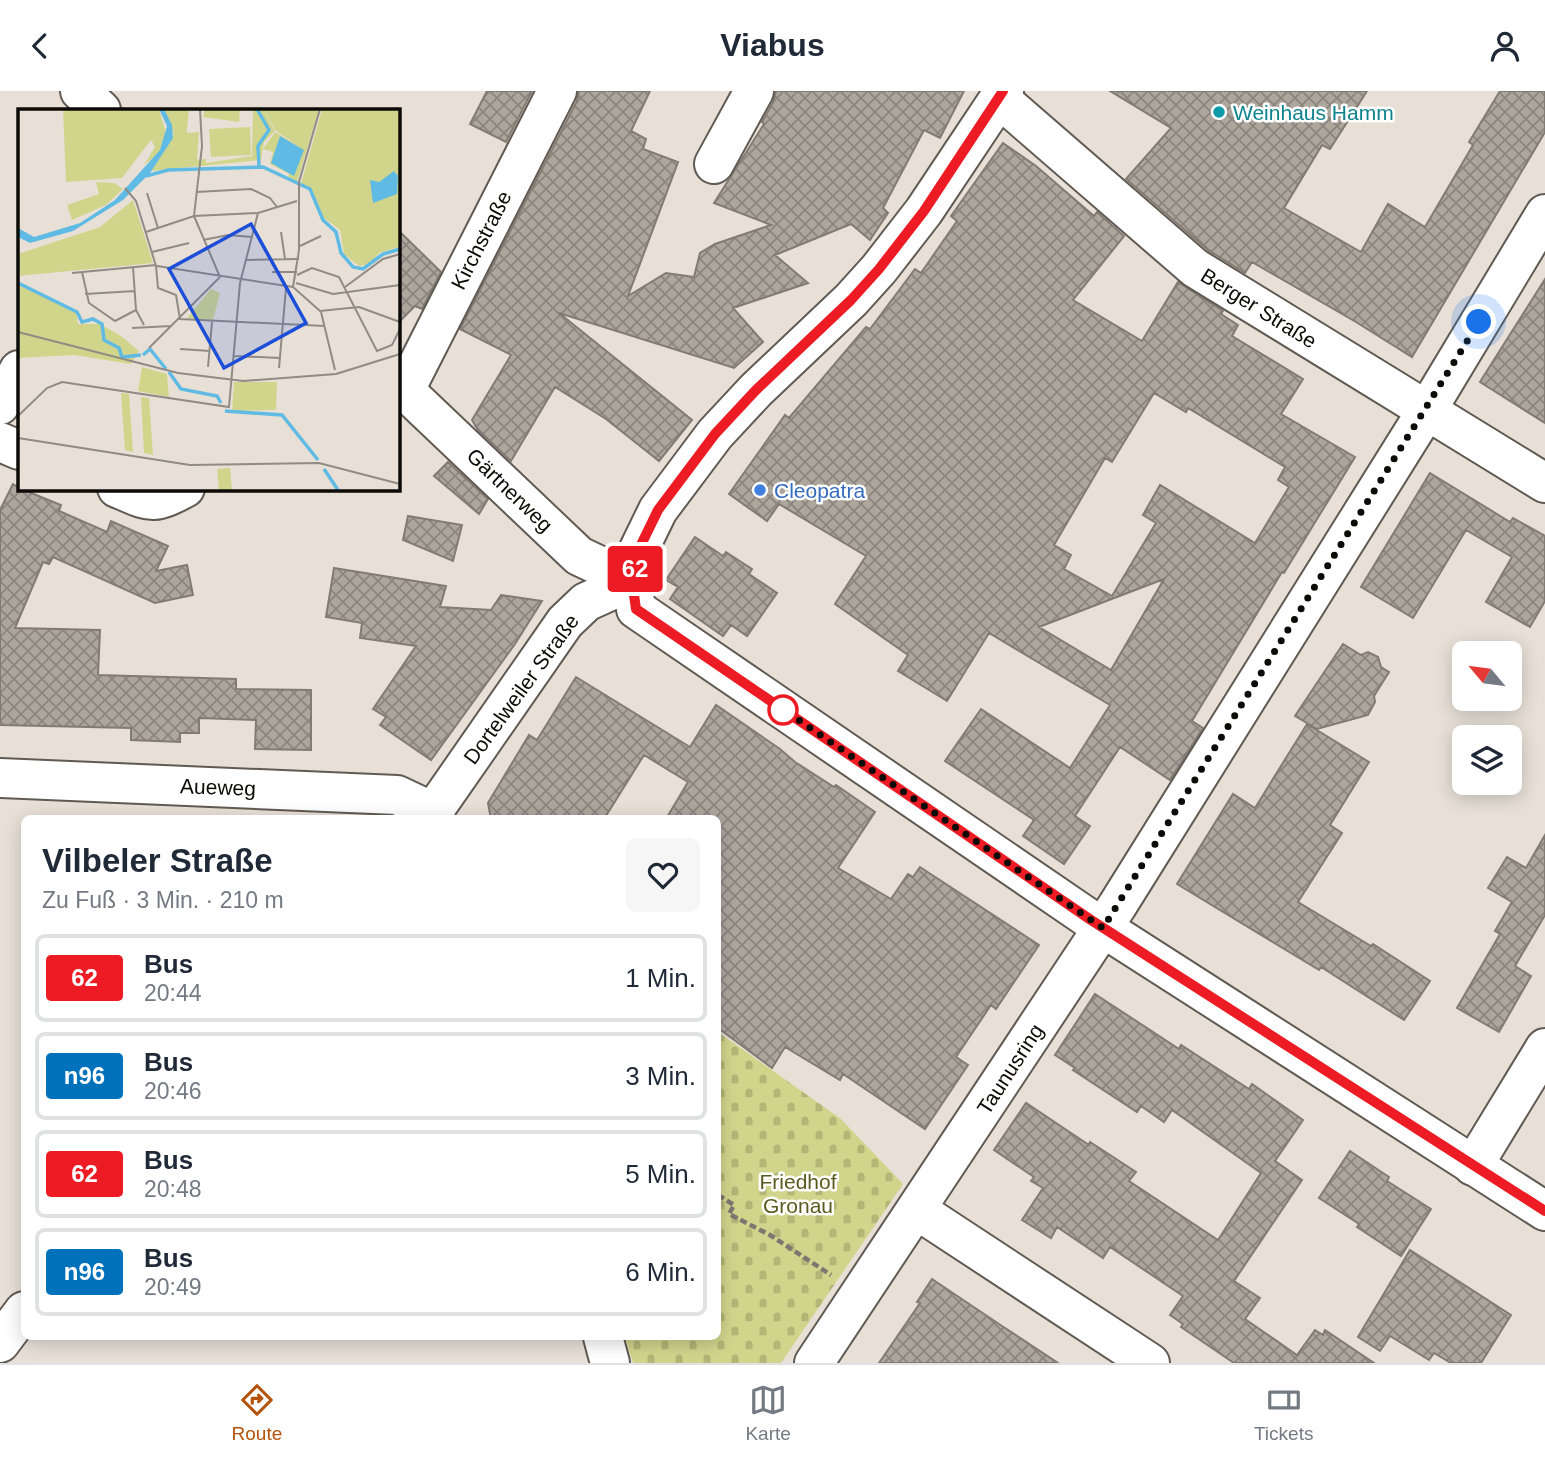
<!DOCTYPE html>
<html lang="de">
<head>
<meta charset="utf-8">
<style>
  :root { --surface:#fff; --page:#f6f6f7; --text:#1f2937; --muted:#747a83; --line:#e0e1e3; --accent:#b45309 }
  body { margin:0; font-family:Arial,sans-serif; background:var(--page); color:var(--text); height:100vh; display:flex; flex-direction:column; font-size:26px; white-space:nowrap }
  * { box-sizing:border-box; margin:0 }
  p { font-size:23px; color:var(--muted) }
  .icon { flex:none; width:38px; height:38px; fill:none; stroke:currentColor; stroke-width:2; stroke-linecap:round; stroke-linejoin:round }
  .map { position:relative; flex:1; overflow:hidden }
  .details { position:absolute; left:21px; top:724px; width:700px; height:525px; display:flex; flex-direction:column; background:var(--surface); border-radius:10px; box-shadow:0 4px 18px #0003 }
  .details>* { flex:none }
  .badge { padding:0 14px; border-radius:5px; font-size:24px; line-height:46px }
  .needle { width:46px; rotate:299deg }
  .fabs { position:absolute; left:1452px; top:550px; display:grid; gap:14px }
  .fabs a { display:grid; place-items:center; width:70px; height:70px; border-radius:10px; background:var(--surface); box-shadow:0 4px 18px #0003; font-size:35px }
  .you { position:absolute; width:35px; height:35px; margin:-18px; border:5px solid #fff; border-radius:50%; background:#1a73e8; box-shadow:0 0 0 10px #1a73e833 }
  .map>.badge { position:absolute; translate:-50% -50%; box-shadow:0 0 0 4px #fff }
  .round { display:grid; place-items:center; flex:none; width:74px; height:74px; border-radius:10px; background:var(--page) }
  .overview { display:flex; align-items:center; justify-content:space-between; height:119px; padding:0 21px }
  h1 { font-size:33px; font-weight:700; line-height:52px }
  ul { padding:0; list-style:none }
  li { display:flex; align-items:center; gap:21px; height:88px; margin:0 14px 10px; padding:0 7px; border:4px solid var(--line); border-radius:10px }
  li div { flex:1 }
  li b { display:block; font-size:26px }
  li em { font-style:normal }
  li .badge { min-width:77px; font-weight:700; text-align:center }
  header { display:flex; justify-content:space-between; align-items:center; height:91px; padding:0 21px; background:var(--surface); font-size:32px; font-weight:700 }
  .menu { display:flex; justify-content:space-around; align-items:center; height:98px; border-top:2px solid var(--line); background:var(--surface); font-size:19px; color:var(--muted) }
  .menu a { display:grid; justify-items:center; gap:4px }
  .menu .on { color:var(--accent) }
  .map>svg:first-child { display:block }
</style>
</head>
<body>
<header><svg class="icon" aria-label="back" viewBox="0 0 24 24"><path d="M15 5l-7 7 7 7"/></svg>Viabus<svg class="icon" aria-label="person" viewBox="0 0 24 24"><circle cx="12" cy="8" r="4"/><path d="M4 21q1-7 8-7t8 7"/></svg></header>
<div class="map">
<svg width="1545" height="1272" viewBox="0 0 1545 1272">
  <defs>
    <pattern id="cemetery-stones" width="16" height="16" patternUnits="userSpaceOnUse" patternTransform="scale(1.75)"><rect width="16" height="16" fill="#d1d58c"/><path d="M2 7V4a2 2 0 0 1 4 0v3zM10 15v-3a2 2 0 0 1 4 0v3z" fill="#b2b677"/></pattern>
    <pattern id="building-cross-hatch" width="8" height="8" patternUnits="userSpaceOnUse" patternTransform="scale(1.75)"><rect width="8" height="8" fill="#ada69d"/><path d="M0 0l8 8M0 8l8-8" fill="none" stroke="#8b857e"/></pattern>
  </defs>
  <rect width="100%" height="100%" fill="#e8e0d7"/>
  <path fill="url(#cemetery-stones)" d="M 718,941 L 841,1028 L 903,1093 L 781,1272 L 633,1272 L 625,1246 L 718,1246 Z"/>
  <path fill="url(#building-cross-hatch)" stroke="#827b73" stroke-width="2" fill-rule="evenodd" d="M 487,0 L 532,0 L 506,51 L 470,33 Z
    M 579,0 L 650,0 L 631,40 L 646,48 L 643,58 L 678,71 L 628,205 L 666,182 L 694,186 L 700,162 L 715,153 L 771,134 L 714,112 L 764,33 L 762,31 L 773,11 L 776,0 L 964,0 L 940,47 L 924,39 L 883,117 L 888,122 L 870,149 L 851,133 L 775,164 L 808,192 L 733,217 L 763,251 L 734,277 L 559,222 L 692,329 L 659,370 L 606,328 L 555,296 L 511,370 L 478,339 L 472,329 L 511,264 L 460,238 L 577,10 Z
    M 1110,0 L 1367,0 L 1330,58 L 1322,54 L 1284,117 L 1361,161 L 1388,113 L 1425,136 L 1473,54 L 1469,51 L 1500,0 L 1545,0 L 1545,41 L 1412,266 L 1356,231 L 1252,171 L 1245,182 L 1208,159 L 1126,88 L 1171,37 Z
    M 1003,52 L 1036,75 L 1094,125 L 1097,121 L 1124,145 L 1073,209 L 1142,250 L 1178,191 L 1223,220 L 1221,223 L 1238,234 L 1232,245 L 1303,288 L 1281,323 L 1355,366 L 1284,482 L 1282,481 L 1192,630 L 1203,637 L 1170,689 L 1120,656 L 1075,725 L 1090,735 L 1064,773 L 1023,745 L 1034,729 L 945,670 L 981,618 L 1070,677 L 1110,614 L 989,542 L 947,610 L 898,580 L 908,564 L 835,513 L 866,465 L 779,413 L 767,430 L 729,403 L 785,324 L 789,327 L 866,236 L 870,238 L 915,178 L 921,182 L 957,130 L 951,125 ZM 1154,302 L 1186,321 L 1188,317 L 1285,376 L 1278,389 L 1289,396 L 1255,452 L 1160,394 L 1143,424 L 1156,432 L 1112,505 L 1064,478 L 1071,464 L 1054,454 L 1105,367 L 1112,371 ZM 1164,488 L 1111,579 L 1039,536 L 1109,509 Z
    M 397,138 L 441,181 L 422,218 L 415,215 L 397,233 Z
    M 1545,188 L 1545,332 L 1480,291 Z
    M 448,371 L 488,408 L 479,423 L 434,385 Z
    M 1430,382 L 1510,431 L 1513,427 L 1545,445 L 1545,510 L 1530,536 L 1486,511 L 1512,466 L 1466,439 L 1413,527 L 1361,496 Z
    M 13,393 L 19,397 L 61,414 L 59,420 L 107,441 L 111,430 L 168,455 L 156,480 L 187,474 L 193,504 L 155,512 L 53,466 L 49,473 L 43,471 L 15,537 L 100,539 L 98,584 L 236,588 L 236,598 L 311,599 L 311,659 L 255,658 L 256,629 L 199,627 L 199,642 L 180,642 L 180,651 L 131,649 L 131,637 L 0,634 L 0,419 Z
    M 408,425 L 462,434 L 453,470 L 403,449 Z
    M 695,446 L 723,465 L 726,461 L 752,478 L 749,483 L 777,502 L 747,545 L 731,534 L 723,545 L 670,508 L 678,496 L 666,489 Z
    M 334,477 L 446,495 L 440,516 L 491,519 L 501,504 L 542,510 L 515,553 L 431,669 L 380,634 L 386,626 L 373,618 L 416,555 L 360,547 L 362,532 L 326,526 Z
    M 1343,553 L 1361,564 L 1368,561 L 1378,566 L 1381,576 L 1389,581 L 1374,605 L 1375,611 L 1368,624 L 1317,638 L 1295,625 Z
    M 576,586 L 690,656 L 716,614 L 780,658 L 795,671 L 834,696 L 836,694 L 875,721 L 838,777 L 891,808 L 908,783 L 913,786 L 920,776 L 1039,854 L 996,918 L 991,914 L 956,966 L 968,974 L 925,1038 L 843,983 L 840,989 L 785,956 L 772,977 L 718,937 L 718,728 L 666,728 L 688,691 L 644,664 L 604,728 L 491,728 L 488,712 L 529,644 L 537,649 Z
    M 1307,633 L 1369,671 L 1330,734 L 1342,742 L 1298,811 L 1371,855 L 1373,853 L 1430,890 L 1404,929 L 1321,876 L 1319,879 L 1177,793 L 1233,703 L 1255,717 Z
    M 1545,744 L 1545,824 L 1515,875 L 1531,885 L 1499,941 L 1457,917 L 1500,843 L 1495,840 L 1512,811 L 1488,797 L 1507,766 L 1526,777 Z
    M 1095,903 L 1179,958 L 1181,954 L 1249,998 L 1252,993 L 1303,1029 L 1275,1070 L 1302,1089 L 1234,1190 L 1260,1207 L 1245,1228 L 1297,1264 L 1315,1239 L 1323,1244 L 1325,1239 L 1374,1272 L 1234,1272 L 1181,1236 L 1183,1233 L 1170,1224 L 1183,1205 L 1110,1156 L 1103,1167 L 1057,1136 L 1051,1147 L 1022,1129 L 1043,1097 L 1031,1090 L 1034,1086 L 994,1059 L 1026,1012 L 1089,1054 L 1090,1051 L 1136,1081 L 1129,1090 L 1218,1149 L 1261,1082 L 1172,1019 L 1164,1031 L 1141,1015 L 1137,1021 L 1073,979 L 1075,977 L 1055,964 Z
    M 1350,1060 L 1389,1086 L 1387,1090 L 1431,1118 L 1401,1165 L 1357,1136 L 1359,1133 L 1319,1107 Z
    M 1410,1159 L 1511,1224 L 1481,1272 L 1451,1272 L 1434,1262 L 1429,1269 L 1390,1245 L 1380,1260 L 1358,1246 Z
    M 932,1188 L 1002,1235 L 1058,1272 L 879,1272 L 920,1212 L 917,1211 Z"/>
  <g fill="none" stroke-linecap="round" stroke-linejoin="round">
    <defs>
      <path id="minor" d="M 80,0 L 101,19
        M 999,7 L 1195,177 L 1545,392
        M 714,73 L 754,0
        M 397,292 L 579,465 L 632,490
        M 405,299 L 557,0
        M 0,314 L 19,279
        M 0,351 L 19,359
        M 117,397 C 151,411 151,415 185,397
        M 0,687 L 397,704 L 433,721 L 436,728
        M 428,728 L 565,531 L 586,511 L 632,490
        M 1473,1075 L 1545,957
        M 917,1119 L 1150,1272
        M 603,1246 L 610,1272
        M 0,1252 L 24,1220
        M 814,1272 L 1117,815 L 1427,319 L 1545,123"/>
      <path id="tertiary" d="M 1004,0 L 924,120 L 879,178 L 851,209 L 756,299 L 715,343 L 658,419 L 639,458 L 632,490 L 636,518 L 1091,829 L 1545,1120"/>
    </defs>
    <use href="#minor" stroke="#605a52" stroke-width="42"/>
    <use href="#tertiary" stroke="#605a52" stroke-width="42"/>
    <path stroke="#7c7771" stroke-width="4.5" stroke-dasharray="7 3.5" stroke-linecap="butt" d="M 718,1104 L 734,1114 L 729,1123 L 770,1144 L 831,1184"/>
    <use href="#minor" stroke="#fff" stroke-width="38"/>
    <use href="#tertiary" stroke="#fff" stroke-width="38"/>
  </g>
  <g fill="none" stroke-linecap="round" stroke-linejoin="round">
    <defs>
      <path id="line" d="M 1003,0 L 924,120 L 879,178 L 851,209 L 756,299 L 715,343 L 658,419 L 639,458 L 632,490 L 636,518 L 1091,829 L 1545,1120"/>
    </defs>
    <use href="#line" stroke="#fff" stroke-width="16"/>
    <use href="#line" stroke="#ed1c24" stroke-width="10"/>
    <path stroke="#0d0b08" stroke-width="7" stroke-dasharray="0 12.6" d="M 783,619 L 781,617 L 1103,837 L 1479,231"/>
  </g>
  <circle fill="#0f9aa8" stroke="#fff" stroke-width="2.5" cx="1219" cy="21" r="7"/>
  <circle fill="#3f7fe0" stroke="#fff" stroke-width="2.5" cx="760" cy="399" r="7"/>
  <circle fill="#fff" stroke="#ed1c24" stroke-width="3.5" cx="783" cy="619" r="14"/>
  <g text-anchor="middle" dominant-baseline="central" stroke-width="5" stroke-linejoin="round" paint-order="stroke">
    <g font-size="21" fill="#0d838f" stroke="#fff" text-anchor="start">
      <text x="1233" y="21">Weinhaus Hamm</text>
    </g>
    <g font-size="21" fill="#0d0b08" stroke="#fff">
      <text transform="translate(481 149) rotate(-63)">Kirchstraße</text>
      <text transform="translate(1259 217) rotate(32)">Berger Straße</text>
      <text transform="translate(510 399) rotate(44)">Gärtnerweg</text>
      <text transform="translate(521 598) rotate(-54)">Dortelweiler Straße</text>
      <text transform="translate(218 696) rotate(2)">Aueweg</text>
      <text transform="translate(1010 978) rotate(-57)">Taunusring</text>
    </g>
    <g font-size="21" fill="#366cbe" stroke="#fff" text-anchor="start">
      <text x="774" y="399">Cleopatra</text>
    </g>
    <g font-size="21" fill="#595b1e" stroke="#fff">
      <text x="798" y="1090">Friedhof<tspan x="798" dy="24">Gronau</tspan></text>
    </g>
  </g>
  <g transform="translate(18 18)">
    <rect width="382" height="382" fill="#e8e0d7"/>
    <path d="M 45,0 L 141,0 L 149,27 L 140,45 L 126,56 L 137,38 L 133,31 L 104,69 L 48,73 ZM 187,0 L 222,0 L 221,13 L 185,8 ZM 245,0 L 301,0 L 279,73 L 270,72 L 271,65 L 252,55 L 255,43 L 245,40 L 257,23 L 282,38 L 258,22 ZM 304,0 L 381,0 L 381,138 L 361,144 L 351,155 L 341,157 L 326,145 L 322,121 L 306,109 L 293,79 L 283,75 ZM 232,18 L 233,46 L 193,48 L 191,20 ZM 181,23 L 179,51 L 165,52 L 168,24 ZM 78,73 L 96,74 L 105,80 L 88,96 L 54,111 L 49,96 L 81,85 ZM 115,91 L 135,154 L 0,167 L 0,145 L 82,118 ZM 0,176 L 58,203 L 60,215 L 82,215 L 103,227 L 121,242 L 113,255 L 56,246 L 0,249 ZM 216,273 L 259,273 L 258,301 L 214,302 ZM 212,359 L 214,381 L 201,381 L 199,360 Z" fill="#d1d58c"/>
    <path d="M 146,0 L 171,0 L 166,52 L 188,50 L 188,54 L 234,47 L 235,0 L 245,0 L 257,22 L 246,33 L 243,51 L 133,62 L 156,25 ZM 103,284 L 111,285 L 115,343 L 107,341 ZM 123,288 L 131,289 L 135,346 L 126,344 Z" fill="#d1d58c"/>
    <path d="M 193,180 L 202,184 L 195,211 L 169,209 Z" fill="#d1d58c"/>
    <path d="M 124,258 L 149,265 L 151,288 L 120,282 Z" fill="#d1d58c"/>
    <path d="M 141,0 L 146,0 L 154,16 L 155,29 L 132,64 L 105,91 L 55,122 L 12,134 L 0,128 L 0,119 L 16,128 L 62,114 L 97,91 L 142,41 L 149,17 ZM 262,27 L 286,41 L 276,67 L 253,54 ZM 376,62 L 380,67 L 379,85 L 355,94 L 352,71 L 361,73 Z" fill="#5fbbe4"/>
    <path fill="none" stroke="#5fbbe4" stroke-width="3.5" d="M 239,0 L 251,21 L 240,37 L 241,57M 128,67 L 150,61 L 245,58 L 292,80 L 305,111 L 318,123 L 323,144 L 335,158 L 345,160 L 365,145 L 382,140M 0,174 L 59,203 L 64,213 L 75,210 L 84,215 L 86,231 L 101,239 L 104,248 L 123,246M 125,246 L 132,240 L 148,260M 151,263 L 163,280 L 199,287 L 203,294M 207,302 L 264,306 L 300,351M 306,360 L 320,381"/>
    <path fill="none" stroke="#908b84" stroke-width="2" d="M 107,79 L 118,92 L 138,157 L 140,179 L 158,186 L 162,210 L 307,217M 178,83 L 233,80 L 252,89 L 259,98M 129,84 L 140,119M 128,123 L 176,107 L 240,104 L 279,92M 263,123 L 267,150M 185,131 L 210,126 L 234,128M 282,137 L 303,127M 134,143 L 171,134M 228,151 L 281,150M 139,157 L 275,178M 115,158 L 118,201 L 126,216M 64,163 L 71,194 L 97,212 L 118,201M 254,163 L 279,163M 54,164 L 138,156M 279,166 L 294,159 L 321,168 L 359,242 L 374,236 L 382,220M 278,174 L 315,185 L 382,176M 275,178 L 281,141 L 281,73 L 302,0M 275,178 L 302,202 L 341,198 L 382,213M 327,178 L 365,150 L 382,145M 67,185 L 117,182M 303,203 L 317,261M 114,219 L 153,217M 0,223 L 160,264 L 225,272 L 318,265 L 382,245M 131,239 L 202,168 L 176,107 L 184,37 L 182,0M 162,240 L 192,242M 216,247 L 262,249M 190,258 L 194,213M 261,259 L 268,179M 0,307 L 29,279 L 44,273 L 211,298 L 222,174 L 240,104M 0,329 L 172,356 L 301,354 L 382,375"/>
    <path fill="#1d4ed8" fill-opacity="0.15" stroke="#1d4ed8" stroke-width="3.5" d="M 233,115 L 288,214 L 206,259 L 151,160 Z"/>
    <rect width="382" height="382" fill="none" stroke="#0d0b08" stroke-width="3.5"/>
  </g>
</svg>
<div class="fabs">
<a><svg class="needle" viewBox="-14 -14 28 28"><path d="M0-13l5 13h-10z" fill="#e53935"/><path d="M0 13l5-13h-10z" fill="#747a83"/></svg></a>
<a><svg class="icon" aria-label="layers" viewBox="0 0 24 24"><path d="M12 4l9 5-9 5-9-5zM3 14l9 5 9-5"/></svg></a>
</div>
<div class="you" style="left:1479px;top:231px"></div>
<b class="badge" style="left:635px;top:478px;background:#ed1c24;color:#fff">62</b>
<section class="details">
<div class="overview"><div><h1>Vilbeler Straße</h1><p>Zu Fuß · 3 Min. · 210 m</p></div><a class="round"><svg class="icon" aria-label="heart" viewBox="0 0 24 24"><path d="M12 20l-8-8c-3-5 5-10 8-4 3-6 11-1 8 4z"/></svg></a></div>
<ul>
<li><span class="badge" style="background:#ed1c24;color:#fff">62</span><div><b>Bus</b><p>20:44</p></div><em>1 Min.</em></li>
<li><span class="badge" style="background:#0072bc;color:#fff">n96</span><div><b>Bus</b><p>20:46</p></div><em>3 Min.</em></li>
<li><span class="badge" style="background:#ed1c24;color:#fff">62</span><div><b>Bus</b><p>20:48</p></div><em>5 Min.</em></li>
<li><span class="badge" style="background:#0072bc;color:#fff">n96</span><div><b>Bus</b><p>20:49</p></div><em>6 Min.</em></li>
</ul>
</section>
</div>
<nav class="menu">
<a class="on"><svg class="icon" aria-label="directions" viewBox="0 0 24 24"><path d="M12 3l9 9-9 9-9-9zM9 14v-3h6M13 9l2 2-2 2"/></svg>Route</a>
<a><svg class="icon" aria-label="map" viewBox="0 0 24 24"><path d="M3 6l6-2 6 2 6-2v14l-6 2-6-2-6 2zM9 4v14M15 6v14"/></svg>Karte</a>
<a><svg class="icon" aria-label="tickets" viewBox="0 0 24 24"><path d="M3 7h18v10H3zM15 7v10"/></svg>Tickets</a>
</nav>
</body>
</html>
